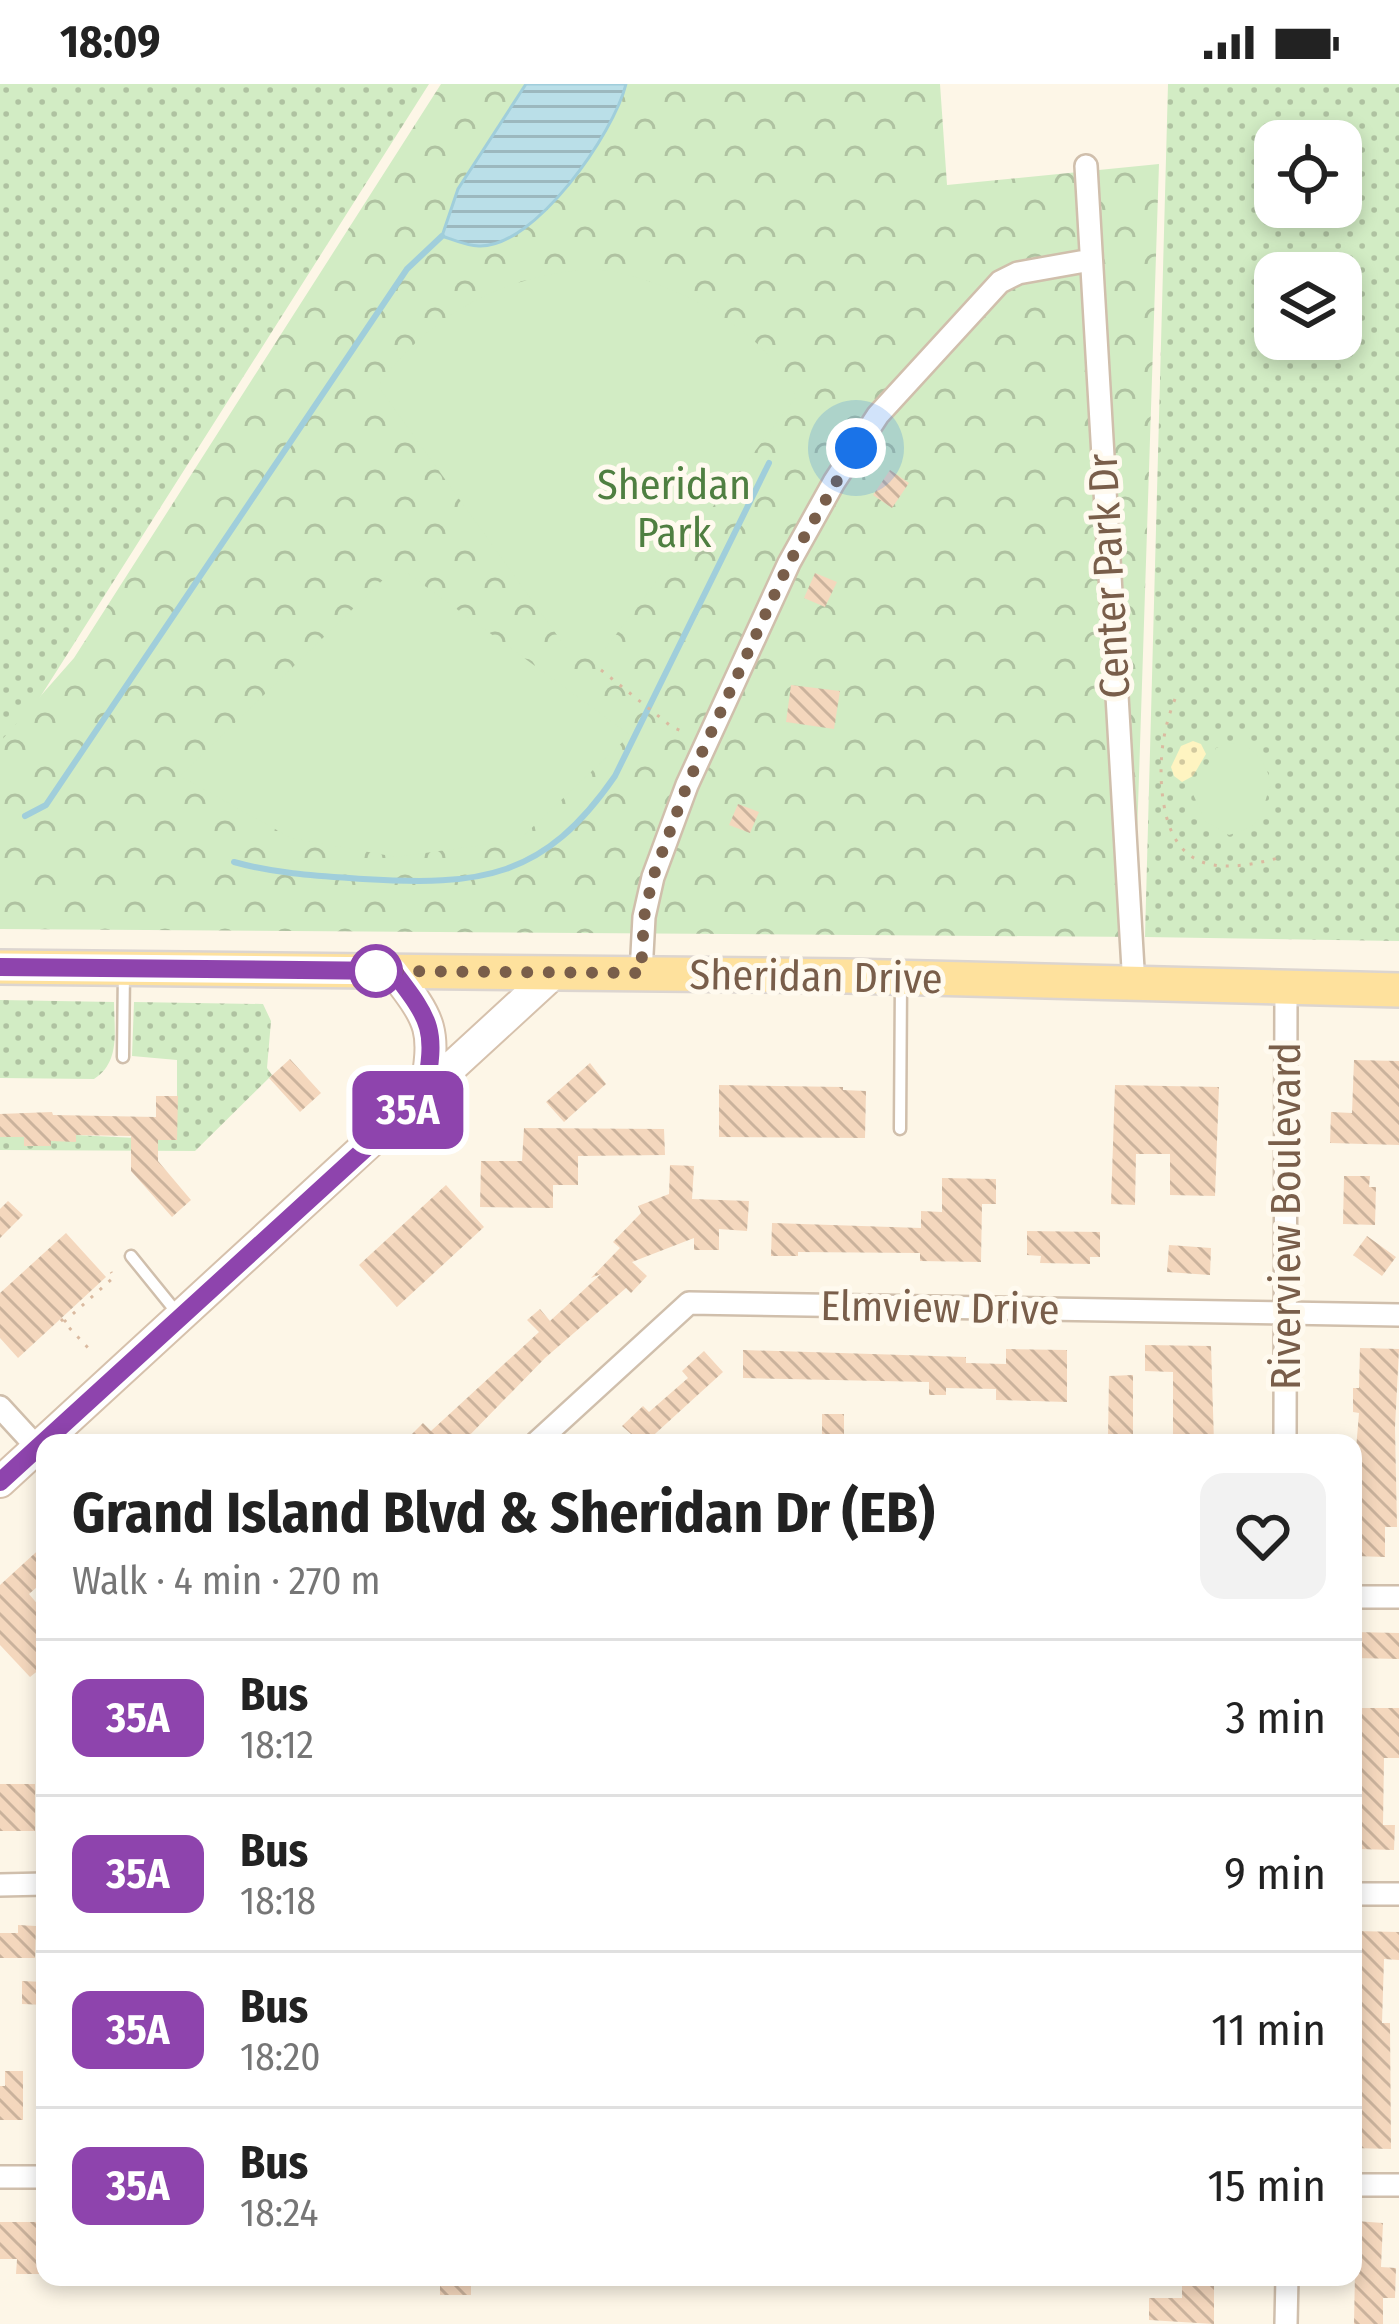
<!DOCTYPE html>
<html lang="en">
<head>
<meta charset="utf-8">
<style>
  :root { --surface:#fff; --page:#f2f2f2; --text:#222; --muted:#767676; --line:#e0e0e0 }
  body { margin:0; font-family:"Fira Sans Condensed",sans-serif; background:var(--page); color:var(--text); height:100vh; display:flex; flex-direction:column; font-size:45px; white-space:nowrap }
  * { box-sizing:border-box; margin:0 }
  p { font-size:39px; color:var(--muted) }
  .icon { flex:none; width:66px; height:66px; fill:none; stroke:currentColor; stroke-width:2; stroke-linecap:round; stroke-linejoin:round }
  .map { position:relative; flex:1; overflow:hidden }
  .panel { position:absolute; left:36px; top:1350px; width:1326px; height:852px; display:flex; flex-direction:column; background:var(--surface); border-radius:24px; box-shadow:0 6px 18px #0003 }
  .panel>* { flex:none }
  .badge { padding:0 24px; border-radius:18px; font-size:42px; line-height:78px }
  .fabs { position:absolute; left:1254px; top:36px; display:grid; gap:24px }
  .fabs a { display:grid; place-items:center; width:108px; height:108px; border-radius:24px; background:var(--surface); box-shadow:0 6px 18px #0003; font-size:60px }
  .you { position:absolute; width:60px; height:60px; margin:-30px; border:9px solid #fff; border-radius:50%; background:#1a73e8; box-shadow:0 0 0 18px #1a73e833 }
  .map>.badge { position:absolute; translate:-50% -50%; box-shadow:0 0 0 6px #fff }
  .round { display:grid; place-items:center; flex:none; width:126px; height:126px; border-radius:24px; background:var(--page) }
  .summary { display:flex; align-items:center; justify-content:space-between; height:204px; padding:0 36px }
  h1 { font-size:57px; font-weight:700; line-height:90px }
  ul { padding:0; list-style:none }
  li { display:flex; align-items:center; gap:36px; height:156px; padding:0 36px; border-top:3px solid var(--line) }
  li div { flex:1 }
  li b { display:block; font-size:45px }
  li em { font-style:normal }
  li .badge { min-width:132px; font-weight:700; text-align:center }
  .status { display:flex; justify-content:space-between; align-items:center; height:84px; padding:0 60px; background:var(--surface); direction:ltr }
  .status svg { height:33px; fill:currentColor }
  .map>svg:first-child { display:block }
</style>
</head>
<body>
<div class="status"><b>18:09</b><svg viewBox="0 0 49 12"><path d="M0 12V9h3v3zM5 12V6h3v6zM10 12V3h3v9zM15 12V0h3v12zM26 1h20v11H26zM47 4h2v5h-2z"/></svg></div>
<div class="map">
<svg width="1399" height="2240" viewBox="0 0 1399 2240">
  <defs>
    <pattern id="grass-dots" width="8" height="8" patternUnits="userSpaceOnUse" patternTransform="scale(3)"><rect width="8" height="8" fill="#d2ecc4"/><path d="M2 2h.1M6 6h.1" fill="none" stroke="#afc2a1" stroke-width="1.8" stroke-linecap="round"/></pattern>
    <pattern id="sand-dots" width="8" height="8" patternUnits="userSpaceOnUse" patternTransform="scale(3)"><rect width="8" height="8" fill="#fef4c1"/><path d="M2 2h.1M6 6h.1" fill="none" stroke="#d2c99f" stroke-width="1.8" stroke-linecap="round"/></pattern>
    <pattern id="park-crowns" width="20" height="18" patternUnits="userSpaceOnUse" patternTransform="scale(3)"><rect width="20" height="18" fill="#d2ecc4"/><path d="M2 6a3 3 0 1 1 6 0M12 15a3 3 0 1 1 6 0" fill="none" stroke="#afc2a1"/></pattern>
    <pattern id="water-rules" width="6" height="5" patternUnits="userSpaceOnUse" patternTransform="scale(3)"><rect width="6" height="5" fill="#badfe8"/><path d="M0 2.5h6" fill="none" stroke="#9cb8be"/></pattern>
    <pattern id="building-back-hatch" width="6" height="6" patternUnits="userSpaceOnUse" patternTransform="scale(3)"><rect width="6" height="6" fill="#f4d7bd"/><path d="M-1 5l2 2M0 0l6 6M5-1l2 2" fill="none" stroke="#cab29c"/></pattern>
  </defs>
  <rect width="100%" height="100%" fill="#fdf6e7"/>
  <path fill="url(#grass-dots)" fill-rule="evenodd" d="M 0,0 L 429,0 L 11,659 L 0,665 Z
    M 1168,0 L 1399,0 L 1399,857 L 1145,853 ZM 1275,57 L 1341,57 L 1341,123 L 1275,123 ZM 1275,189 L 1341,189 L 1341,255 L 1275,255 Z
    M 0,916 L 114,918 C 114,946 121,978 94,995 L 0,994 Z
    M 134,918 L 263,920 L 271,937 L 267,984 L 272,991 L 195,1067 L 0,1066 L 0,1053 L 24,1053 L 25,1062 L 50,1062 L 51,1057 L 76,1057 L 76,1051 L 177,1056 L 177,976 L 132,972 Z"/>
  <path fill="url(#sand-dots)" d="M 1193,657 L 1201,660 L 1206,670 L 1193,692 L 1182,698 L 1174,692 L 1171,683 L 1181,662 Z"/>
  <path fill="url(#park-crowns)" d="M 441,0 L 940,0 L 947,101 L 1159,80 L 1137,753 L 1141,853 L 0,845 L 0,658 L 74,574 Z"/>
  <path fill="#d2ecc4" d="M 594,185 C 664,191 769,245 796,313 L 605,565 L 567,565 L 378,302 C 429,230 505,190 594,185 Z
    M 407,489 L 630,651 L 519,756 L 396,773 L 291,754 L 180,692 L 389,490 Z
    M 1229,659 C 1254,658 1262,676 1272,698 C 1259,728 1268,741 1229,751 L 1205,737 L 1193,710 L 1216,664 Z"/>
  <path fill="url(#water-rules)" stroke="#a0cedb" stroke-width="3" d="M 526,0 L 626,0 C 614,49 535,164 479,162 C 467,162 454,156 442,152 L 458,105 Z"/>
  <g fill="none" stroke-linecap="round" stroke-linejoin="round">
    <path stroke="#a0cedb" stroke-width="6" d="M 25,732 L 46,721 L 407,185 L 442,152
      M 234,778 C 277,790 319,792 363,795 C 481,802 544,795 615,692 L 769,379"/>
  </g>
  <path fill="url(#building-back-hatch)" d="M 890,386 L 909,399 L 892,424 L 873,411 Z
    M 815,489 L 837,498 L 825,523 L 804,514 Z
    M 791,601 L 840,607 L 834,645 L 786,638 Z
    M 738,720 L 759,728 L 750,749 L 729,741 Z
    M 290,975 L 321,1009 L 300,1028 L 269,994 Z
    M 1354,976 L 1399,977 L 1399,1061 L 1330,1059 L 1331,1028 L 1352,1029 Z
    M 590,979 L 606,1000 L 564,1038 L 546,1018 Z
    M 719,1001 L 843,1003 L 843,1006 L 866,1007 L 865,1054 L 719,1053 Z
    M 1115,1001 L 1219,1003 L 1215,1112 L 1170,1111 L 1170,1070 L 1136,1070 L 1135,1121 L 1111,1120 Z
    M 156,1012 L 178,1012 L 177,1056 L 158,1056 L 158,1077 L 191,1116 L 172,1133 L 131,1087 L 131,1052 L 76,1051 L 76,1058 L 51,1057 L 51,1062 L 24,1062 L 24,1053 L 0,1053 L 0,1030 L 52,1028 L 53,1031 L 156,1033 Z
    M 524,1044 L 664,1045 L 665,1071 L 578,1072 L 578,1101 L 553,1101 L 553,1124 L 480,1123 L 481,1077 L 522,1077 Z
    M 670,1081 L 694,1082 L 692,1115 L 749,1117 L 747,1147 L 719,1145 L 719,1166 L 694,1166 L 694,1154 L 632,1178 L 647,1192 L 631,1209 L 626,1204 L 545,1274 L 462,1359 L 403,1359 L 423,1339 L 431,1347 L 539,1248 L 527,1236 L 540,1225 L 550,1237 L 601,1190 L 591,1194 L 620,1164 L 613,1158 L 641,1129 L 638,1122 L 669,1110 Z
    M 1344,1092 L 1370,1092 L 1369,1103 L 1376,1103 L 1375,1141 L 1343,1140 Z
    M 942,1094 L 996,1095 L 996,1120 L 982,1120 L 981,1178 L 920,1177 L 920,1169 L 798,1168 L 798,1172 L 771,1172 L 772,1139 L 921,1144 L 921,1127 L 942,1128 Z
    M 446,1101 L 484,1143 L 397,1223 L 359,1181 Z
    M 8,1117 L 23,1131 L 0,1154 L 0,1125 Z
    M 1027,1147 L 1100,1148 L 1100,1173 L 1090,1173 L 1090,1180 L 1040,1179 L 1041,1172 L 1027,1171 Z
    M 66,1149 L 106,1193 L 18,1274 L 0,1254 L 0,1209 Z
    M 1367,1152 L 1396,1173 L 1382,1192 L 1353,1171 Z
    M 1169,1161 L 1211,1164 L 1210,1191 L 1167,1188 Z
    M 1145,1261 L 1211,1262 L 1214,1359 L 1173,1359 L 1173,1288 L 1145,1287 Z
    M 1360,1264 L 1399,1265 L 1395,1343 L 1397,1443 L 1385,1443 L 1385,1473 L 1355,1472 L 1359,1404 L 1353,1402 L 1359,1329 L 1353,1328 L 1353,1304 L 1359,1304 Z
    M 1006,1265 L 1067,1266 L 1067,1318 L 996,1316 L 996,1305 L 946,1304 L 946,1311 L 929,1311 L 929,1298 L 743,1294 L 743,1266 L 966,1273 L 966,1279 L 1006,1280 Z
    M 704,1267 L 723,1288 L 645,1359 L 622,1359 L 631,1350 L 622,1342 L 643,1322 L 649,1328 L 688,1294 L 682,1287 Z
    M 1133,1291 L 1133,1352 L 1108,1352 L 1109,1292 Z
    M 822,1330 L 844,1330 L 844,1357 L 822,1357 Z
    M 45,1460 L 45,1496 L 29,1510 L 45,1529 L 45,1581 L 30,1593 L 0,1561 L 0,1501 Z
    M 1354,1548 L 1399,1549 L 1399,1575 L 1354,1574 Z
    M 1357,1624 L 1399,1624 L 1399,1674 L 1384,1674 L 1383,1741 L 1395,1741 L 1394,1766 L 1357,1765 Z
    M 0,1700 L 35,1700 L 35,1747 L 0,1747 Z
    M 18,1841 L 36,1842 L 35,1874 L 0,1874 L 0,1849 L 18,1849 Z
    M 1356,1847 L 1399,1848 L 1399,1876 L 1384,1875 L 1382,1939 L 1390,1939 L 1391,2065 L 1353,2064 Z
    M 22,1897 L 45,1898 L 45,1921 L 22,1920 Z
    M 5,1987 L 23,1987 L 23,2036 L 0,2036 L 0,2002 L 5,2002 Z
    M 1356,2137 L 1383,2139 L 1381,2183 L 1396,2184 L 1395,2214 L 1383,2214 L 1383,2240 L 1354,2240 Z
    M 0,2138 L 45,2138 L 45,2190 L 16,2190 L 17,2175 L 0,2175 Z
    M 440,2193 L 471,2193 L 471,2211 L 440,2211 Z
    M 1182,2193 L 1214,2193 L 1214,2240 L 1149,2236 L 1149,2214 L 1182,2214 Z"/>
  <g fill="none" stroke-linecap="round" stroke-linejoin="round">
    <defs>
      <path id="lane" d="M 123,973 L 124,886
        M 900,1045 L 901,898
        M 131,1172 L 178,1230"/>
      <path id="street" d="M 1086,82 L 1134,902
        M 641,889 L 644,833 L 653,793 L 687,701 L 789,479 L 834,398 L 878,331 L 1000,198 L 1018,189 L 1091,176
        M 0,1323 L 45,1372
        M 536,1359 L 689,1219 L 1399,1231
        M 1285,1359 L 1286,904
        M 1353,1513 L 1399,1513
        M 0,1801 L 45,1800
        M 1353,1810 L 1399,1810
        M 0,2093 L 45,2093
        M 1353,2101 L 1399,2101
        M 1286,2240 L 1287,2193"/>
      <path id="secondary" d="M 393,887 C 433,939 436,945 425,1010
        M 0,1398 L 554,889"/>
      <path id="primary" d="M 0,883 L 847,892 L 1399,906"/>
    </defs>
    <use href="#lane" stroke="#d0bfac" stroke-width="15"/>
    <use href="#street" stroke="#d0bfac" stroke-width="26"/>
    <use href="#secondary" stroke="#d6c1ac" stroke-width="34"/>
    <use href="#primary" stroke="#dcd5d0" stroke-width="38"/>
    <path stroke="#dabaa0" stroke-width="3" stroke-dasharray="3 9" stroke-linecap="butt" d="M 601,586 L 672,643 L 686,649
      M 1175,615 C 1163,645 1159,675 1162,707 C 1170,786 1213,792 1282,773
      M 61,1235 L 92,1268
      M 64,1238 L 114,1193 L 111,1188"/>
    <use href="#lane" stroke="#fff" stroke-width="10"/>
    <use href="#street" stroke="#fff" stroke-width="21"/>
    <use href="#secondary" stroke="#fff" stroke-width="30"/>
    <use href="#primary" stroke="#fee19d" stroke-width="33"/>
  </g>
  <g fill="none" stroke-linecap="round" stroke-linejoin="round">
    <defs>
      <path id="line" d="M 0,883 L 393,887 C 433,939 436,945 425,1010 L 0,1398"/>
    </defs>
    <use href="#line" stroke="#fff" stroke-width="27"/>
    <use href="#line" stroke="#8e44ad" stroke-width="18"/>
    <path stroke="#795e4a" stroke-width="12" stroke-dasharray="0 21.6" d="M 376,887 L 641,889 L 644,833 L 653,793 L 687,701 L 789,479 L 856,364"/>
  </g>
  <circle fill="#fff" stroke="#8e44ad" stroke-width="6" cx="376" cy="887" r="24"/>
  <g text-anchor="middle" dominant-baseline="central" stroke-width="10" stroke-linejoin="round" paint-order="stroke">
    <g font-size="42" fill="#4f7f41" stroke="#fffaef">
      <text x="674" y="401">Sheridan<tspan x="674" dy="48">Park</tspan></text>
    </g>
    <g font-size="42" fill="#795e4a" stroke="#fffaef">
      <text transform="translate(1109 492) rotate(-93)">Center Park Dr</text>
      <text transform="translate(816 893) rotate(1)">Sheridan Drive</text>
      <text transform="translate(1286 1132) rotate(-90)">Riverview Boulevard</text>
      <text transform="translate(940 1224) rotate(1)">Elmview Drive</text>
    </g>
  </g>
</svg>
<div class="fabs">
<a><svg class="icon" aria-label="locate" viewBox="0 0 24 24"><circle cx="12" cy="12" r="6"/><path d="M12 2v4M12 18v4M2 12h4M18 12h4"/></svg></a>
<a><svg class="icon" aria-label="layers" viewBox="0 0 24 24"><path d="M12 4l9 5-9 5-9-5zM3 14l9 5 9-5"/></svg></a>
</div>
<div class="you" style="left:856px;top:364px"></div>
<b class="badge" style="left:408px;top:1026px;background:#8e44ad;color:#fff">35A</b>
<section class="panel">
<div class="summary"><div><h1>Grand Island Blvd &amp; Sheridan Dr (EB)</h1><p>Walk · 4 min · 270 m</p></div><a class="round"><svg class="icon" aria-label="heart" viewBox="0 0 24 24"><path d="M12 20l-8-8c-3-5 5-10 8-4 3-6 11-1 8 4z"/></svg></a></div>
<ul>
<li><span class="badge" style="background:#8e44ad;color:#fff">35A</span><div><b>Bus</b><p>18:12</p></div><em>3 min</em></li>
<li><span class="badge" style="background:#8e44ad;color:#fff">35A</span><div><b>Bus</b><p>18:18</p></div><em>9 min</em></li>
<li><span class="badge" style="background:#8e44ad;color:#fff">35A</span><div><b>Bus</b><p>18:20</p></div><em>11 min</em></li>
<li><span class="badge" style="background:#8e44ad;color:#fff">35A</span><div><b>Bus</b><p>18:24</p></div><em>15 min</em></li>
</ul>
</section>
</div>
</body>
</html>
